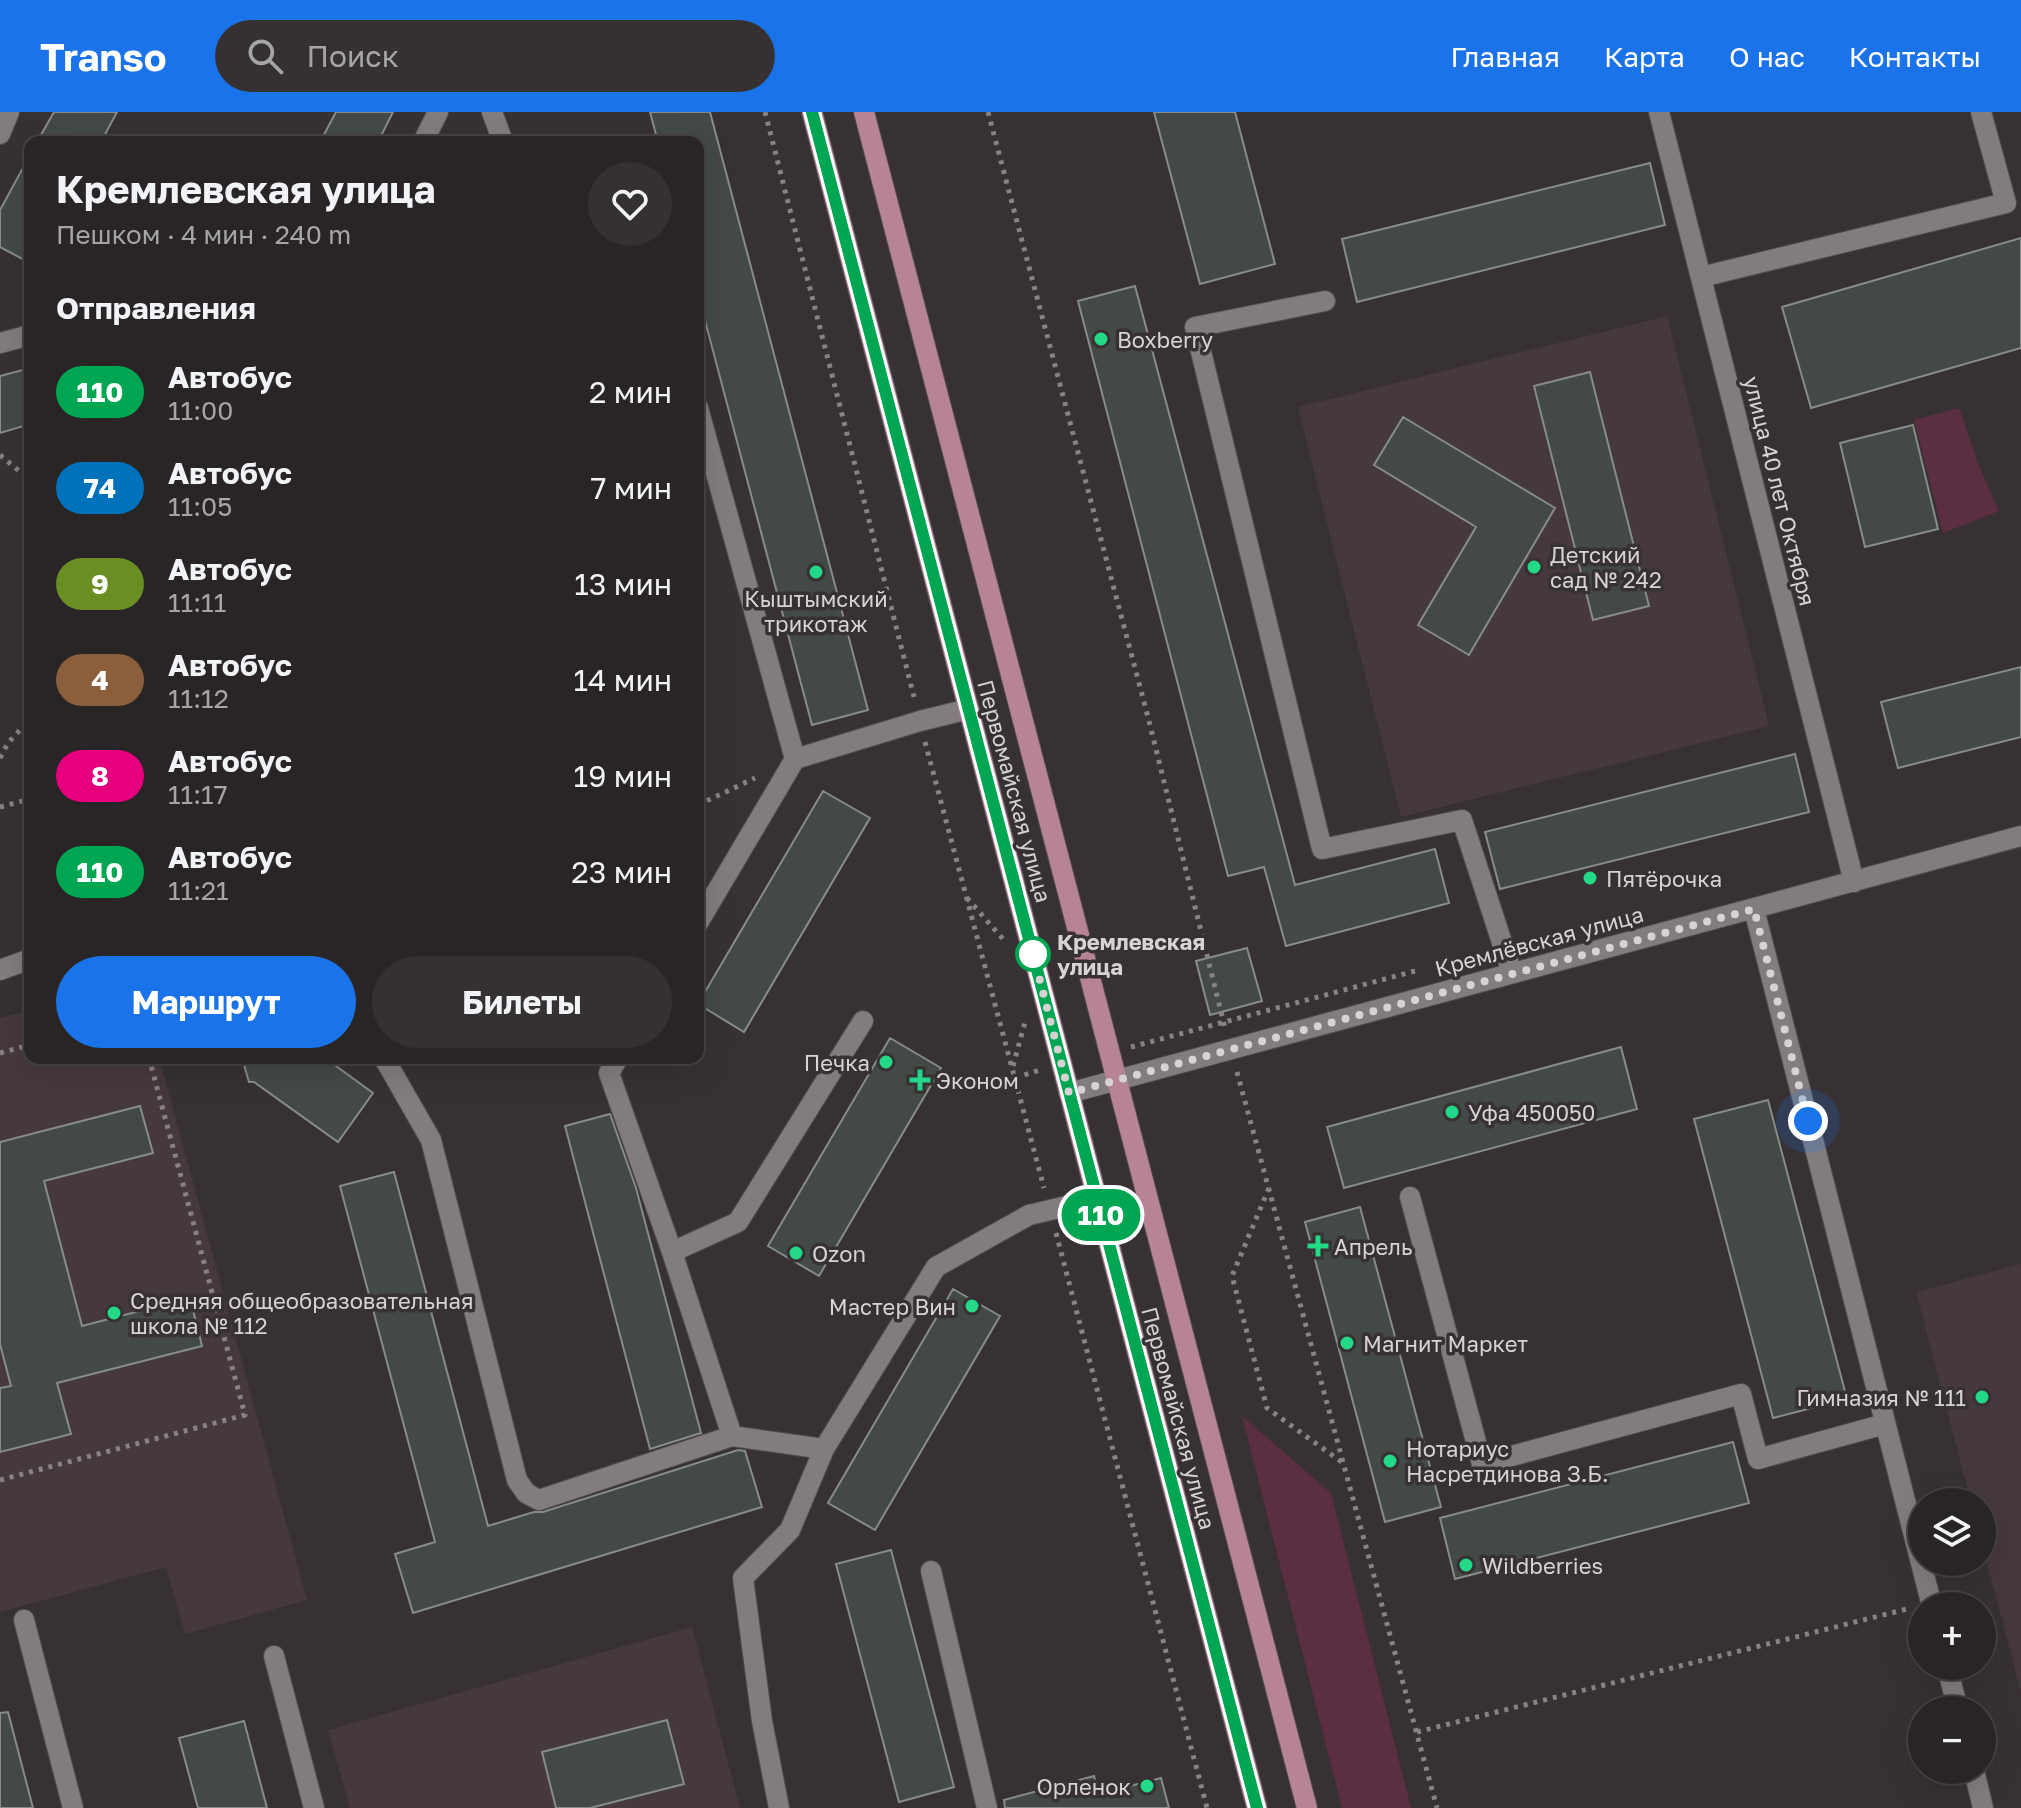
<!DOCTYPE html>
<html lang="ru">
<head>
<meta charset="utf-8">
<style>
  :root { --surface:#292526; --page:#353132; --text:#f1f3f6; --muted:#a5a5a7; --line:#454243; --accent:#1a73e8 }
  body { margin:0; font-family:"Golos Text",sans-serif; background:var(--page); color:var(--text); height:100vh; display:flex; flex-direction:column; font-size:30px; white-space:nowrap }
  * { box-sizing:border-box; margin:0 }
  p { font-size:26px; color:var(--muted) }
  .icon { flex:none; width:44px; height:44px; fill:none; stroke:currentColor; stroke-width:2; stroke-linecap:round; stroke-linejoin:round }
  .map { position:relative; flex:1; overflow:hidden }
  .side { position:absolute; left:24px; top:24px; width:680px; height:928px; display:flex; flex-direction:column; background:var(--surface); border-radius:16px; box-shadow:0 8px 32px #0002,0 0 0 2px var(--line) }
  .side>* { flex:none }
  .badge { padding:0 16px; border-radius:26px; font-size:28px; line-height:52px }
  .buttons { position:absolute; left:1908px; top:1376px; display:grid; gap:16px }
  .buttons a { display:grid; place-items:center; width:88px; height:88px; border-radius:50%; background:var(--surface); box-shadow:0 8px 32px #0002,0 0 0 2px var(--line); font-size:40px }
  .you { position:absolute; width:40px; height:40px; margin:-20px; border:6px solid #fff; border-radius:50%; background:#1a73e8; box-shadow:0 0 0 12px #1a73e833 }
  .map>.badge { position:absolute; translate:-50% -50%; box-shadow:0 0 0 4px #fff }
  h2 { padding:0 32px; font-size:30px; line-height:72px }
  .round { display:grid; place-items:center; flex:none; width:84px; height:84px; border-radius:42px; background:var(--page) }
  .overview { display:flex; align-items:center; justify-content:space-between; height:136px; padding:0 32px }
  h1 { font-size:38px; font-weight:700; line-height:60px }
  .primary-button { display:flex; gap:16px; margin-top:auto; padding:16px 32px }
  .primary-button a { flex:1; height:92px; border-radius:48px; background:var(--accent); color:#fff; font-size:32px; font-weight:700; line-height:92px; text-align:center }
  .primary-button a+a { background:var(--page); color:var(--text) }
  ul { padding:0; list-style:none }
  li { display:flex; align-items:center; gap:24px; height:96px; padding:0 32px }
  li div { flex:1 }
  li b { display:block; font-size:30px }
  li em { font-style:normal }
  li .badge { min-width:88px; font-weight:700; text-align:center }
  header { display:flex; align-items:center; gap:48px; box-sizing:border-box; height:112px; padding:0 40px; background:var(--accent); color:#fff }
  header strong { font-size:38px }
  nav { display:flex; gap:44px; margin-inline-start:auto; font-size:28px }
  .search { width:560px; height:72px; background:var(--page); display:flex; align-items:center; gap:20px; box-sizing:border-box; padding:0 28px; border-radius:44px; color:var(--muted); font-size:30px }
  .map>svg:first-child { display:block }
</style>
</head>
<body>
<header>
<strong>Transo</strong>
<div class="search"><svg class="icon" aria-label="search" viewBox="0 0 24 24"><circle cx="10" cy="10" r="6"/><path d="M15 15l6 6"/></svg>Поиск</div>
<nav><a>Главная</a><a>Карта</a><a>О нас</a><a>Контакты</a></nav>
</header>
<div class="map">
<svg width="2021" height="1696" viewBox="0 0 2021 1696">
  <rect width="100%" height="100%" fill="#373133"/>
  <path fill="#46393d" d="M 1667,204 L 1769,614 L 1401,705 L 1298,295 Z
    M 30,898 L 30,946 L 159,946 L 307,1488 L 185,1522 L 166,1455 L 0,1500 L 0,906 Z
    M 2021,1152 L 2021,1580 L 1982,1432 L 1982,1390 L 1971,1390 L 1916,1180 Z
    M 692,1515 L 740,1696 L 350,1696 L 328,1618 Z"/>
  <path fill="#5b2f41" d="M 1959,296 L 1981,359 L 1999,399 L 1943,421 L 1914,308 Z
    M 1242,1304 L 1331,1381 L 1411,1696 L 1342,1696 Z"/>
  <path fill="#434945" stroke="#868c88" stroke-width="2" d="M 54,0 L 117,0 L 101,30 L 37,30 Z
    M 336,0 L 393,0 L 378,30 L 320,30 Z
    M 650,0 L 710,0 L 868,598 L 812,613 L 698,182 L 698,30 L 658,30 Z
    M 1154,0 L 1235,0 L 1275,152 L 1200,172 Z
    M 30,43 L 30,151 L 0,135 L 0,98 Z
    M 1650,51 L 1665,113 L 1357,190 L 1342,127 Z
    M 2021,126 L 2021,236 L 1811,296 L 1782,195 Z
    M 1135,174 L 1295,773 L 1435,737 L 1449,791 L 1286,834 L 1264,755 L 1228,764 L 1078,189 Z
    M 30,256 L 30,312 L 0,321 L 0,264 Z
    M 1590,260 L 1649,494 L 1593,508 L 1534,274 Z
    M 1403,305 L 1555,396 L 1469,543 L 1418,513 L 1476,415 L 1374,353 Z
    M 1913,313 L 1938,417 L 1865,435 L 1840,331 Z
    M 2021,555 L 2021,625 L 1898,656 L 1881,590 Z
    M 1795,642 L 1809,700 L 1500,777 L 1485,720 Z
    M 823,679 L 870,706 L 744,920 L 698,892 Z
    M 1247,836 L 1262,889 L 1210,903 L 1196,849 Z
    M 890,926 L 941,956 L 819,1164 L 768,1134 Z
    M 1621,935 L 1637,997 L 1344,1076 L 1327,1015 Z
    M 242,946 L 325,946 L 373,981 L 338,1030 L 254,970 L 249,970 Z
    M 1768,988 L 1847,1287 L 1773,1306 L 1694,1007 Z
    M 140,994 L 153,1041 L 44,1069 L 82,1214 L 190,1186 L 202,1234 L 57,1271 L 71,1322 L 0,1340 L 0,1276 L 11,1274 L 0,1232 L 0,1030 Z
    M 610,1002 L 636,1076 L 701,1321 L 650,1337 L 565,1014 Z
    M 394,1060 L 488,1414 L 534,1400 L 543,1400 L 738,1338 L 745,1339 L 762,1395 L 413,1501 L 395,1442 L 435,1430 L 340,1074 Z
    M 1360,1095 L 1441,1395 L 1385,1410 L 1305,1110 Z
    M 953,1177 L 1000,1204 L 875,1418 L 828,1391 Z
    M 1733,1330 L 1749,1391 L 1455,1467 L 1440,1406 Z
    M 891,1438 L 954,1675 L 899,1690 L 836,1452 Z
    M 8,1600 L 33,1696 L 0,1696 L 0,1601 Z
    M 667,1608 L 684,1672 L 590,1696 L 556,1696 L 542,1640 Z
    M 244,1609 L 267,1696 L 198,1696 L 179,1626 Z
    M 1094,1664 L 1099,1682 L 1161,1666 L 1169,1696 L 1005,1696 L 1004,1688 Z"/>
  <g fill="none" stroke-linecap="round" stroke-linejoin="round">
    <defs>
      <path id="minor" d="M 492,0 L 503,30
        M 1659,0 L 1854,770
        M 0,22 L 9,0
        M 423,30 L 438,0
        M 1701,165 L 2006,91 L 1981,0
        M 1325,189 L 1195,215 L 1322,737 L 1462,708 L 1512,861
        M 0,231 L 30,223
        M 698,296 L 795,647
        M 1754,797 L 1932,1494
        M 698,811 L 795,647 L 920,609 L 969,597
        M 0,858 L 30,847
        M 384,946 L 431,1028 L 517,1368 L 526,1381 L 539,1388 L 732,1324
        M 618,946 L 609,961 L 672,1140 L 732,1324 L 824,1337
        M 1069,981 L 2021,724
        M 1410,1085 L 1482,1352 L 1741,1282 L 1758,1347 L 1885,1312
        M 672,1140 L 738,1110 L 863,909
        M 931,1459 L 987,1696
        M 24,1508 L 73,1696
        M 274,1544 L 314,1696
        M 1947,1554 L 1958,1598
        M 1974,1658 L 1983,1696
        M 779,1696 L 762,1609 L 743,1466 L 790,1418 L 824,1337 L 936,1155 L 1029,1103 L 1097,1087"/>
      <path id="major" d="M 812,0 L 1257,1696
        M 864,0 L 1307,1696"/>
    </defs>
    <use href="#minor" stroke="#534d4f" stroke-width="22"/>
    <use href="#major" stroke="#534d4f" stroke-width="22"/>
    <path stroke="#878284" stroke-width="5" stroke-dasharray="4 6" stroke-linecap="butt" d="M 765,0 L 914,585
      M 988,0 L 1149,609 L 1225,916
      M 0,343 L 30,368
      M 925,630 L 1044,1076
      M 0,646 L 8,631 L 30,607
      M 698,693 L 755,666
      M 0,695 L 30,687
      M 967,786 L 1003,827
      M 1131,935 L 1415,859
      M 0,941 L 30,933
      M 1013,954 L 1025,910
      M 1237,960 L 1437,1696
      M 1015,966 L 1040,958
      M 1269,1076 L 1232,1164 L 1249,1228 L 1267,1296 L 1343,1351
      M 1056,1121 L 1207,1696
      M 0,1368 L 245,1303 L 149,946
      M 1417,1620 L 1911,1496"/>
    <use href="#minor" stroke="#837c7e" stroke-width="20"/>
    <use href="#major" stroke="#b78496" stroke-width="20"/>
  </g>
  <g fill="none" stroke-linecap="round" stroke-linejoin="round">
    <defs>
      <path id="line" d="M 812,0 L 1257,1696"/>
    </defs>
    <use href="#line" stroke="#fff" stroke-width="18"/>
    <use href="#line" stroke="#00a651" stroke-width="12"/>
    <path stroke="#d7d3d4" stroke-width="8" stroke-dasharray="0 14.4" d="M 1033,842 L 1031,834 L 1069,981 L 1754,797 L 1808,1009"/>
  </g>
  <g fill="#23d886" stroke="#373133" stroke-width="3">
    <circle cx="1101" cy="227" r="8"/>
    <circle cx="1534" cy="455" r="8"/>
    <circle cx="816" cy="460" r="8"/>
    <circle cx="1590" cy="766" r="8"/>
    <circle cx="886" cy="950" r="8"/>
    <path d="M916 956h8v8h8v8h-8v8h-8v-8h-8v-8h8z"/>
    <circle cx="1452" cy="1000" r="8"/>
    <path d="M1314 1122h8v8h8v8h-8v8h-8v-8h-8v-8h8z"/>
    <circle cx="796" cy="1141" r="8"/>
    <circle cx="972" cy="1194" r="8"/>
    <circle cx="114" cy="1201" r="8"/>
    <circle cx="1347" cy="1231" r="8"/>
    <circle cx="1982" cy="1285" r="8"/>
    <circle cx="1390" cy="1349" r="8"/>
    <circle cx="1466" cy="1453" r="8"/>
    <circle cx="1147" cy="1674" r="8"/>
  </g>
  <circle fill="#fff" stroke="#00a651" stroke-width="4" cx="1033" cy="842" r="16"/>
  <g text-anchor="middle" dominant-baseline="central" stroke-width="7" stroke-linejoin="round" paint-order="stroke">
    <g font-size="22" fill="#d7d3d4" stroke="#373133" text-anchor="start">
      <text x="1117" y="227">Boxberry</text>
      <text x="1550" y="442">Детский<tspan x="1550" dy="25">сад № 242</tspan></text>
      <text x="816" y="486" text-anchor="middle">Кыштымский<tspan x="816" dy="25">трикотаж</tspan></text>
      <text x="1606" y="766">Пятёрочка</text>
      <text x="870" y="950" text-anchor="end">Печка</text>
      <text x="936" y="968">Эконом</text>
      <text x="1468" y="1000">Уфа 450050</text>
      <text x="1334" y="1134">Апрель</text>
      <text x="812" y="1141">Ozon</text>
      <text x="130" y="1188">Средняя общеобразовательная<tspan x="130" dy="25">школа № 112</tspan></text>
      <text x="956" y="1194" text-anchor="end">Мастер Вин</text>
      <text x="1363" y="1231">Магнит Маркет</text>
      <text x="1966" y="1285" text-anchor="end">Гимназия № 111</text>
      <text x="1406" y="1336">Нотариус<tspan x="1406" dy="25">Насретдинова З.Б.</tspan></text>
      <text x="1482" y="1453">Wildberries</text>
      <text x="1131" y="1674" text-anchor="end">Орленок</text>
    </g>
    <g font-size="22" fill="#d7d3d4" stroke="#373133">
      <text transform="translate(1780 379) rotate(76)">улица 40 лет Октября</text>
      <text transform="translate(1015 679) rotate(75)">Первомайская улица</text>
      <text transform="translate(1539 829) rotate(-15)">Кремлёвская улица</text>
      <text transform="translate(1179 1306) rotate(75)">Первомайская улица</text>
    </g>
    <g font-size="22" font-weight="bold" fill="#d7d3d4" stroke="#373133" text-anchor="start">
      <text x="1057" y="829">Кремлевская<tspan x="1057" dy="25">улица</tspan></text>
    </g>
  </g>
</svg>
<div class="buttons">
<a><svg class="icon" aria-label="layers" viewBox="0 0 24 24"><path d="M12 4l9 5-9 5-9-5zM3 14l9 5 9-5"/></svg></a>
<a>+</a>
<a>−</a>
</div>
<div class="you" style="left:1808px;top:1009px"></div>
<b class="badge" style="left:1101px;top:1103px;background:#00a651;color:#fff">110</b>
<section class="side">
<div class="overview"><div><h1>Кремлевская улица</h1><p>Пешком · 4 мин · 240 m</p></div><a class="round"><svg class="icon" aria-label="heart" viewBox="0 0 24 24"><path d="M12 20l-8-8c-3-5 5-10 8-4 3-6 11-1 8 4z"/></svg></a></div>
<h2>Отправления</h2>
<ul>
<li><span class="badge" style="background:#00a651;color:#fff">110</span><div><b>Автобус</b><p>11:00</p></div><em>2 мин</em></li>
<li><span class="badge" style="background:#0072bc;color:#fff">74</span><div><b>Автобус</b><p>11:05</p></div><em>7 мин</em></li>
<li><span class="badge" style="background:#6b8e23;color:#fff">9</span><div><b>Автобус</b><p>11:11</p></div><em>13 мин</em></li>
<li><span class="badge" style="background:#8b5e3c;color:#fff">4</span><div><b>Автобус</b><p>11:12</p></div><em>14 мин</em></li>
<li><span class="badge" style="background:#e6007e;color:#fff">8</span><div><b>Автобус</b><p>11:17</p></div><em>19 мин</em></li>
<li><span class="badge" style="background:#00a651;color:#fff">110</span><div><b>Автобус</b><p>11:21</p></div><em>23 мин</em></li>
</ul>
<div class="primary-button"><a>Маршрут</a><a>Билеты</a></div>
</section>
</div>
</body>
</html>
